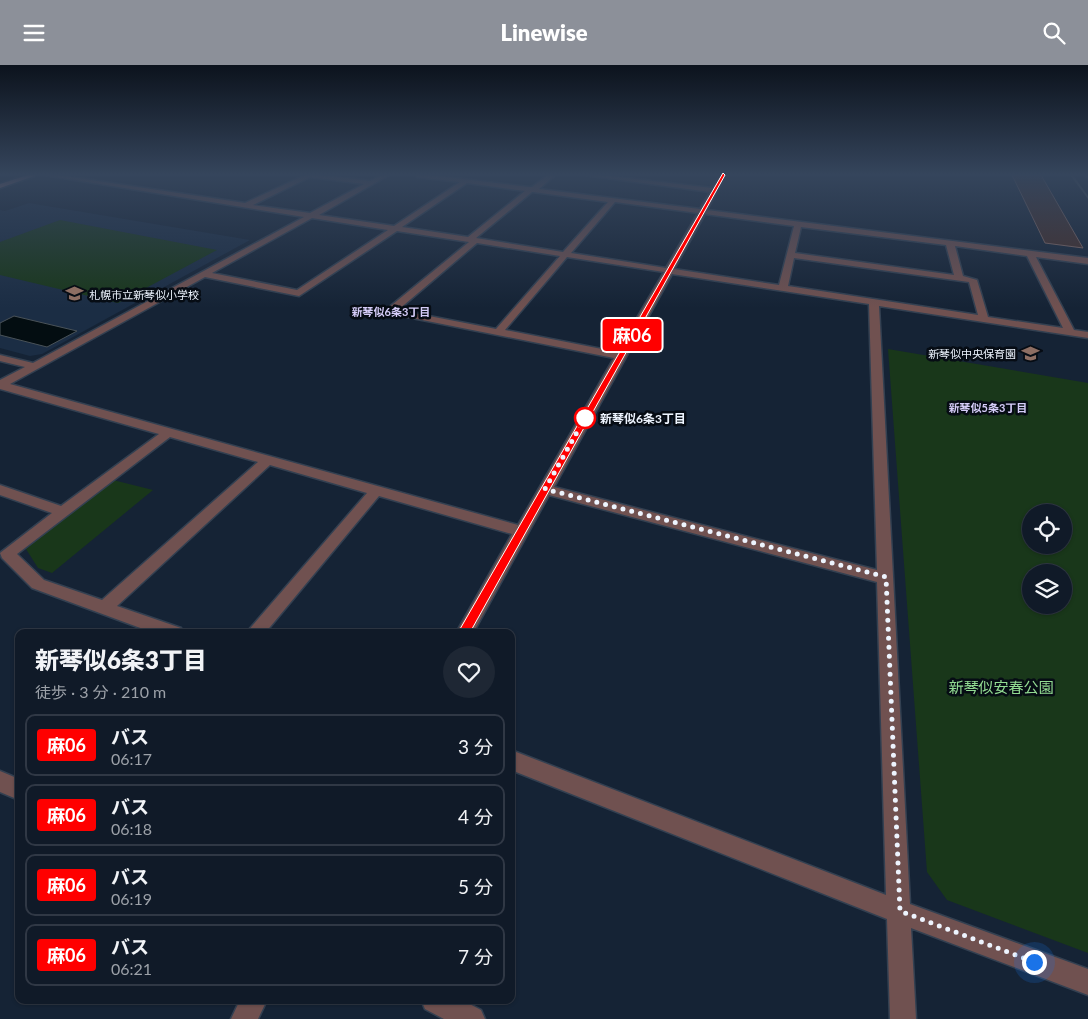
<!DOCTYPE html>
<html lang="ja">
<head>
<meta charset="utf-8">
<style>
  :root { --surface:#101a28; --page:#1e2734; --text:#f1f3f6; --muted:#9ca1a8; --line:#303845; --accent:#8c9099 }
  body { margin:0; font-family:Lato,"Noto Sans JP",sans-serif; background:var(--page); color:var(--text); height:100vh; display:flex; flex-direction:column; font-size:19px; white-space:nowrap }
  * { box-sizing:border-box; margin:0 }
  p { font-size:16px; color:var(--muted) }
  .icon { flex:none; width:28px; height:28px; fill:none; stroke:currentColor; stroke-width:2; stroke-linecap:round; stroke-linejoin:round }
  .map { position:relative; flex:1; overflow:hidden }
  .side { position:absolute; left:15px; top:564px; width:500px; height:375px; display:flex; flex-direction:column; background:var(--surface); border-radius:10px; box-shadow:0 1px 4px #0004,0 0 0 1px var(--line) }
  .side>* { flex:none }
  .badge { padding:0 10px; border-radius:4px; font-size:18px; line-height:32px }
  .buttons { position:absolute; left:1022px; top:439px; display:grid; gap:10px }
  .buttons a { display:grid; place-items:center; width:50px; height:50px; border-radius:50%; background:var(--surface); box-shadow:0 1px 4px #0004,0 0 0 1px var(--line); font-size:25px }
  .you { position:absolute; width:25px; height:25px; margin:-12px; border:4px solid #fff; border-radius:50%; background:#1a73e8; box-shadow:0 0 0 8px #1a73e833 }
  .map>.badge { position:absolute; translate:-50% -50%; box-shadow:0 0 0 2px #fff }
  .round { display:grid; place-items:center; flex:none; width:52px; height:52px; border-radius:26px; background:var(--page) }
  .head { display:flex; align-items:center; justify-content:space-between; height:85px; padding:0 20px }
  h1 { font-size:24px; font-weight:800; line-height:38px }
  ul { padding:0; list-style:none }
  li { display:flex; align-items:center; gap:15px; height:62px; margin:0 10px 8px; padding:0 10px; border:2px solid var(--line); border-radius:10px }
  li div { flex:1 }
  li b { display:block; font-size:19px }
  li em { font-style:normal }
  li .badge { min-width:55px; font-weight:700; text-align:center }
  header { display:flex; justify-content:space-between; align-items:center; height:65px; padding:0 20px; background:var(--accent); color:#fff; font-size:22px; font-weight:800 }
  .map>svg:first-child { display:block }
</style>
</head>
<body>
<header><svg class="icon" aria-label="menu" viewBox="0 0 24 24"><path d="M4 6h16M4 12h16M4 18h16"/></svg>Linewise<svg class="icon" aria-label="search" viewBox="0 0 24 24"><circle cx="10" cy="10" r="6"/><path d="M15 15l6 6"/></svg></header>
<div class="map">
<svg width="1088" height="954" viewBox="0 0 1088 954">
  <rect width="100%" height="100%" fill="#152335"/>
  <path fill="#1b2d44" d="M 29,138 L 250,175 L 42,289 L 30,291 L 0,283 L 0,145 L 5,146 Z"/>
  <path fill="#19371a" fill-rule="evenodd" d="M 60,155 L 217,185 L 118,238 L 0,210 L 0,177 Z
    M 888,284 L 1088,318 L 1088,888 L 947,835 L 927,807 ZM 1031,448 L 1064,448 L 1064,480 L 1031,480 ZM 1031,508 L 1064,508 L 1064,540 L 1031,540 Z
    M 113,415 L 153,425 L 52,508 L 38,503 L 26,484 Z"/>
  <path fill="#030d11" stroke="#495258" d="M 14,251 L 77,266 L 47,282 L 0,270 L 0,258 Z"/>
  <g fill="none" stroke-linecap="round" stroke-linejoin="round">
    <path fill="#495258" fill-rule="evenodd" d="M 1070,110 L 1073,110 L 1088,131 L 1088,134 Z"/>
  </g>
  <path fill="#452c26" stroke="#896b64" d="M 1012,110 L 1041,110 L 1083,183 L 1045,178 Z"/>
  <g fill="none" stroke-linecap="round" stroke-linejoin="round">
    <defs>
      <path id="minor" d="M 44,110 L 58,110 L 245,138 L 305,110 L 322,110 L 370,116 L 382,110 L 389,110 L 319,150 L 394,161 L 460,117 L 417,112 L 414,110 L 430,110 L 529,122 L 532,122 L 548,110 L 555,110 L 539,124 L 700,144 L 710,127 L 584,110 L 601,110 L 712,123 L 720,110 L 726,110 L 707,145 L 1088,193 L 1088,199 L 1036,192 L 1074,265 L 1088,267 L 1088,273 L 879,241 L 910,839 L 1088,904 L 1088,930 L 911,863 L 916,954 L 890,954 L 887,854 L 511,705 L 511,685 L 886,830 L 877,517 L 549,430 L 473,568 L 456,568 L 512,469 L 379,431 L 265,568 L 246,568 L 367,428 L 270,400 L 117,541 L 181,563 L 183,568 L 154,568 L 32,523 L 2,493 L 0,488 L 52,448 L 0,430 L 0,420 L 61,441 L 159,369 L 0,324 L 0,315 L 25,302 L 0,296 L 0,290 L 33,298 L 304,152 ZM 310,112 L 364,119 L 310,148 L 253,140 ZM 467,118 L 525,126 L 468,172 L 402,162 ZM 532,127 L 533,127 L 608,137 L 563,187 L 476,173 ZM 615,137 L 698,148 L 666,203 L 571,188 ZM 705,149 L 794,161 L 779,220 L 674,204 ZM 312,153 L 388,165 L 297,225 L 212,208 ZM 801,162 L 946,180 L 954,210 L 795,188 ZM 397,166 L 469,177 L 387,244 L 387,248 L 614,293 L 518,460 L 10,319 L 205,212 L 299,231 ZM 477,178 L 560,191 L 496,264 L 398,245 ZM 955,181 L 1027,191 L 1063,263 L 988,252 L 977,215 L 963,211 ZM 567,192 L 664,207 L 617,287 L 505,265 ZM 794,193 L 969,217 L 978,250 L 788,221 ZM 672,209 L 869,239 L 877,505 L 554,422 ZM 170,372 L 258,397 L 102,535 L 44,515 L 17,489 Z
        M 1084,110 L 1088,110 L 1088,113 Z
        M 0,706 L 19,714 L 19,735 L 0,727 Z
        M 240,935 L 267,935 L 258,954 L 231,954 Z
        M 421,935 L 462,935 L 481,945 L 485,954 L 444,954 L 425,944 Z"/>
      <path id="major" d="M 28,110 L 37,110 L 0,123 L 0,119 Z"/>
    </defs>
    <use href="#minor" stroke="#334051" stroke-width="3"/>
    <use href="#major" stroke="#334051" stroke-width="3"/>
    <use href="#minor" fill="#705150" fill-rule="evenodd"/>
    <use href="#major" fill="#be7e7c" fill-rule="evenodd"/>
  </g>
  <linearGradient id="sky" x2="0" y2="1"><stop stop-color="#0c131d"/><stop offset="0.45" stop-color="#35455c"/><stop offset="1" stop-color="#35455c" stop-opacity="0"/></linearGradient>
  <rect width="1088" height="243" fill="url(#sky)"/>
  <path fill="#f00" stroke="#fff" d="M 723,108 L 725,110 L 468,571 L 460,571 L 458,568 L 460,564 Z"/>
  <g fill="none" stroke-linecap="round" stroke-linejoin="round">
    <path stroke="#edf4fe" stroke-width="5" stroke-dasharray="0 9" d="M 585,353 L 545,424 L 886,512 L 900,846 L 1034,897"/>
  </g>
  <defs>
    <symbol id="school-bare" viewBox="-9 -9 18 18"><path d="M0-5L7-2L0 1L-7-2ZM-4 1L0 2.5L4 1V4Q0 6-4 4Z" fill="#8d6e63" stroke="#060c14" stroke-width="2.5" paint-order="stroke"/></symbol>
  </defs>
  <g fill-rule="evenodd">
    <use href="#school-bare" x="62" y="216" width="25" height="25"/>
    <use href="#school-bare" x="1018" y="276" width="25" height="25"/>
  </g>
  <circle fill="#fff" stroke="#f00" stroke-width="2.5" cx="585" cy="353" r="10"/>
  <g text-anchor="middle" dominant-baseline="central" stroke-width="5" stroke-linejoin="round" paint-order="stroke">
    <g font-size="11" fill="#edf4fe" stroke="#060c14" text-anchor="start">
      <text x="89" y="229">札幌市立新琴似小学校</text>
      <text x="1016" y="288" text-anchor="end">新琴似中央保育園</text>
    </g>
    <g font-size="11" font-weight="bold" fill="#d6cdf9" stroke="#060c14">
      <text x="391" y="246">新琴似6条3丁目</text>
      <text x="988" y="342">新琴似5条3丁目</text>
    </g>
    <g font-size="12" font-weight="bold" fill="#edf4fe" stroke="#060c14" text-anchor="start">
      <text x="600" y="353">新琴似6条3丁目</text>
    </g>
    <g font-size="15" fill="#92db92" stroke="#060c14">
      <text x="1001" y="622">新琴似安春公園</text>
    </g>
  </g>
</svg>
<div class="buttons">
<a><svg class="icon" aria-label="locate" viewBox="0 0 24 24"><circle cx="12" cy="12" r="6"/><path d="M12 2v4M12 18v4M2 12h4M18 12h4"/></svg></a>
<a><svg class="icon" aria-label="layers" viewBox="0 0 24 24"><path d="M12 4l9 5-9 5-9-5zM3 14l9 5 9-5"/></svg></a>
</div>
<div class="you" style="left:1034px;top:897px"></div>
<b class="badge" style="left:632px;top:270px;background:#f00;color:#fff">麻06</b>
<section class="side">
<div class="head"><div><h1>新琴似6条3丁目</h1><p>徒歩 · 3 分 · 210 m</p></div><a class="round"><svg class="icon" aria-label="heart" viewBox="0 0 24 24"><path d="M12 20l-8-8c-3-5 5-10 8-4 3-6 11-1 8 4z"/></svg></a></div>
<ul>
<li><span class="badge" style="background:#f00;color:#fff">麻06</span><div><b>バス</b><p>06:17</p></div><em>3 分</em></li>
<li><span class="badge" style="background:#f00;color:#fff">麻06</span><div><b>バス</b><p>06:18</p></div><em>4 分</em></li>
<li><span class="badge" style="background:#f00;color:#fff">麻06</span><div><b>バス</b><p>06:19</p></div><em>5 分</em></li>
<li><span class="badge" style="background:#f00;color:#fff">麻06</span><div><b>バス</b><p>06:21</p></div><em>7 分</em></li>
</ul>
</section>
</div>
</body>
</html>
